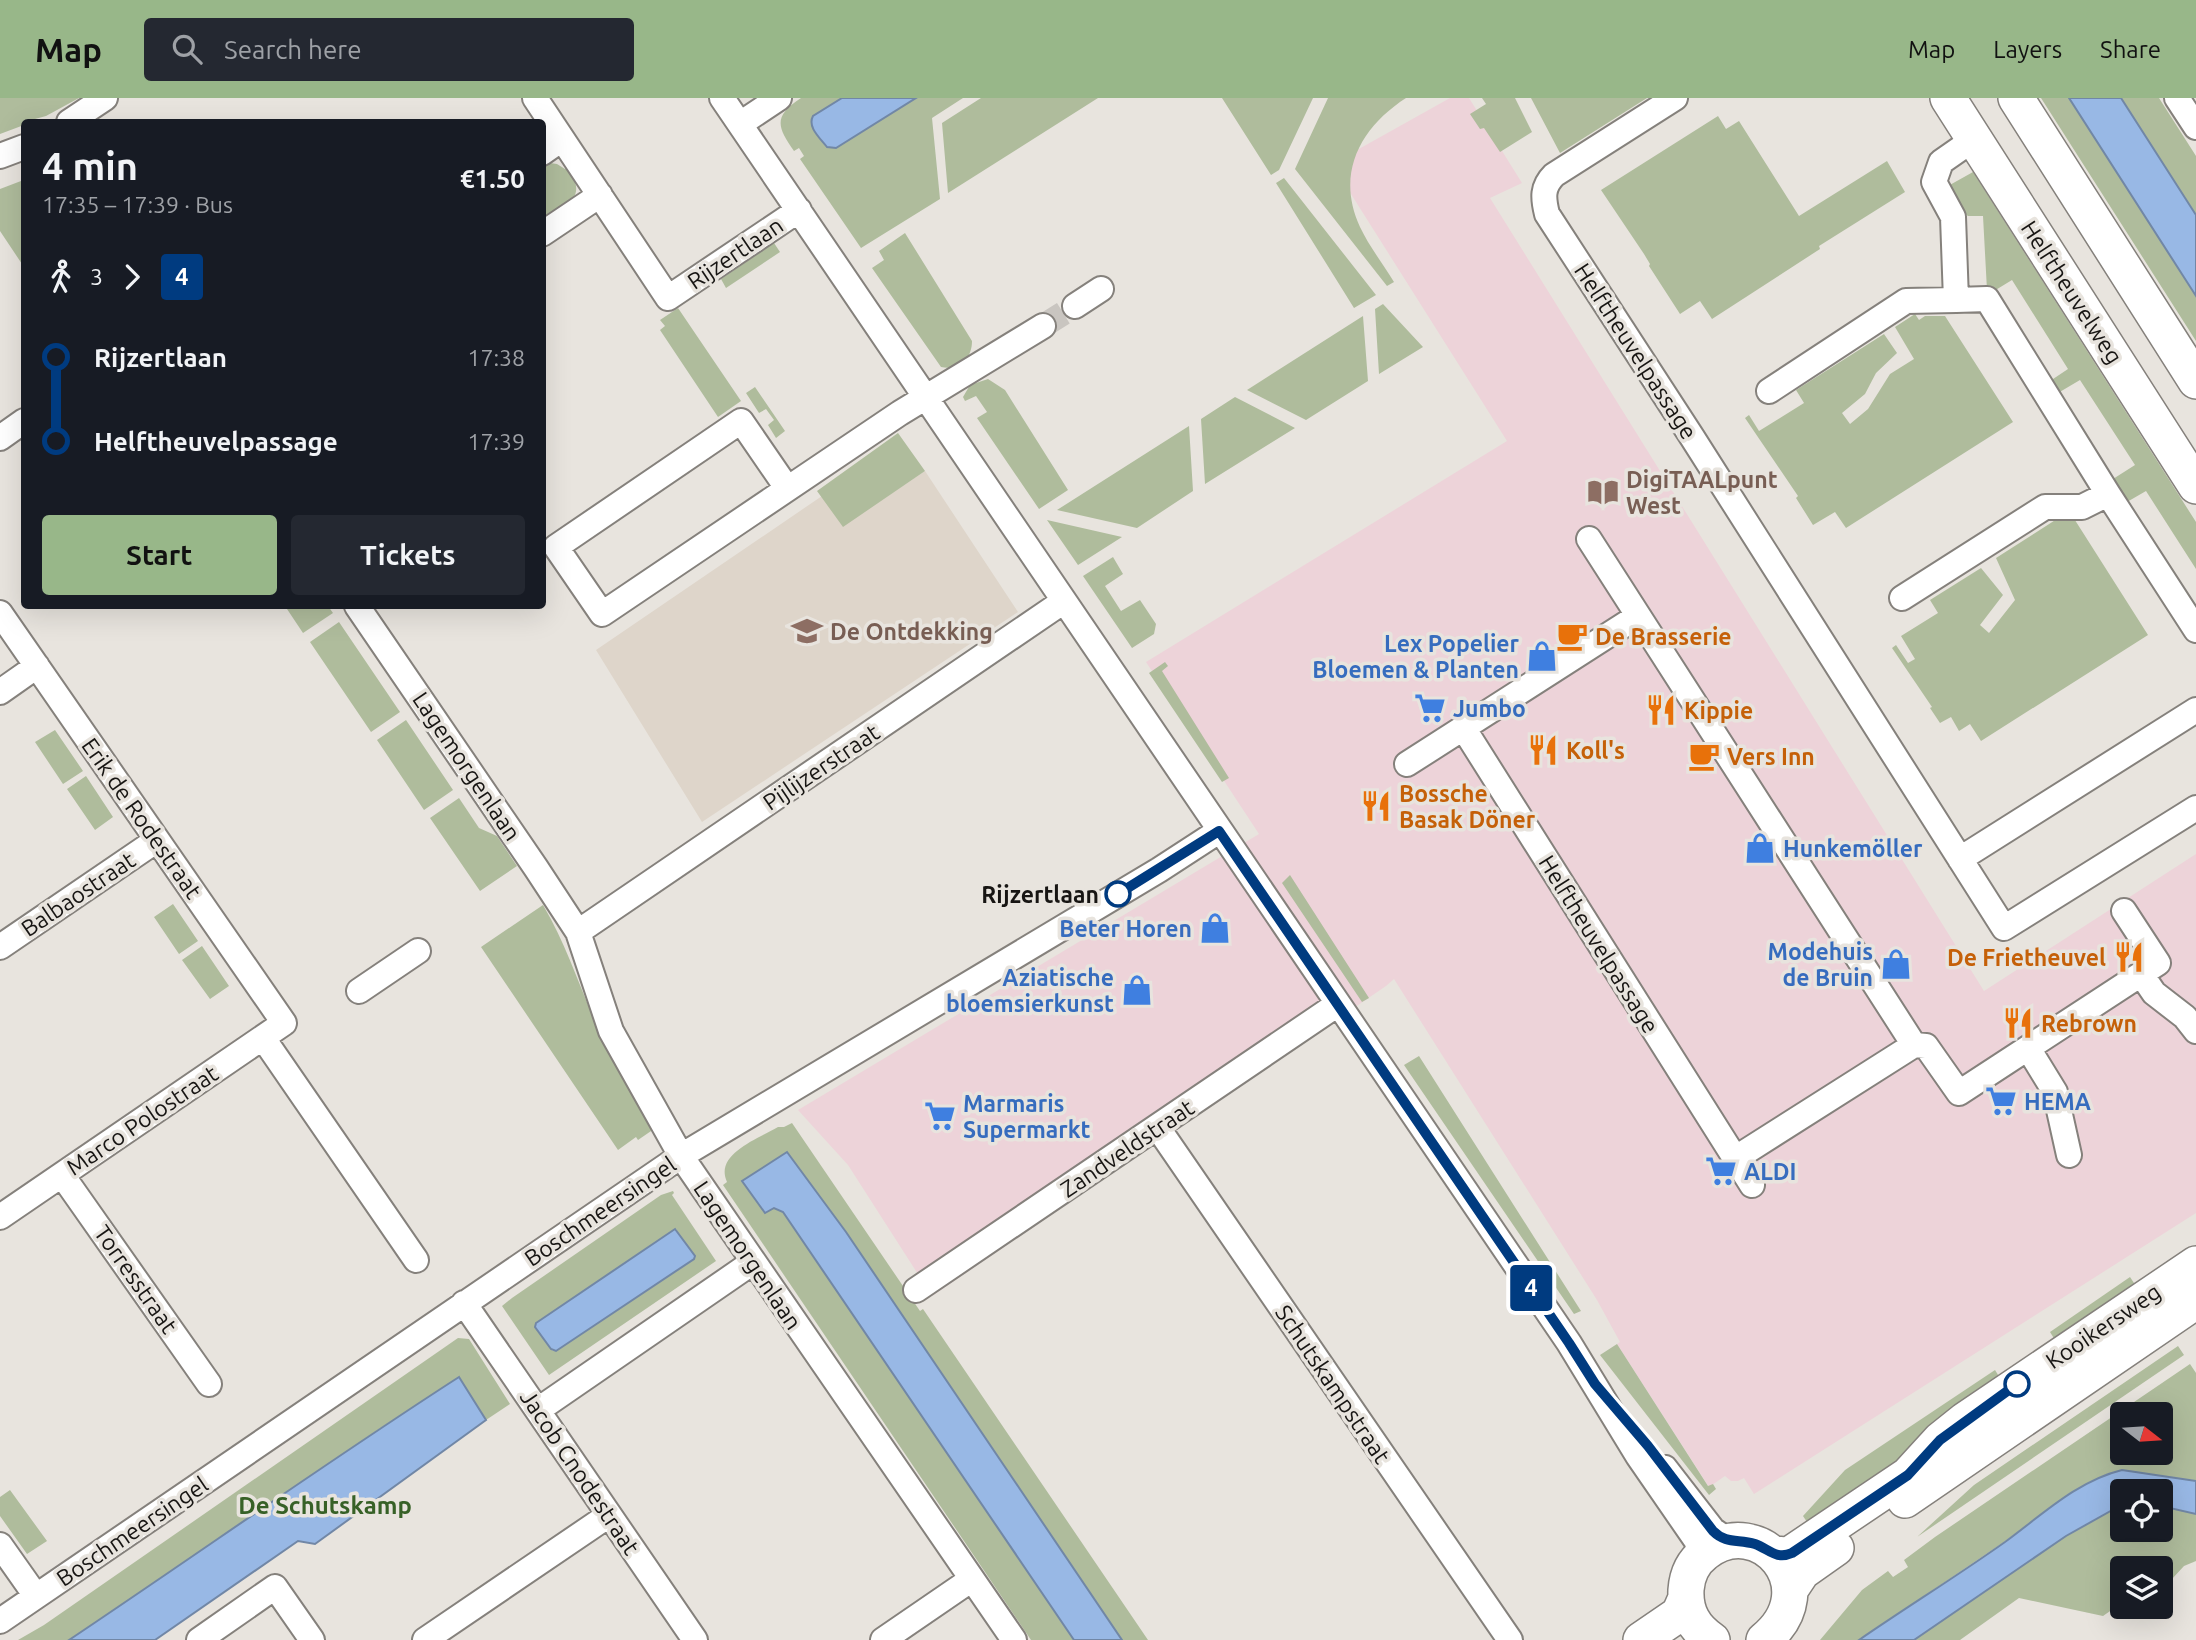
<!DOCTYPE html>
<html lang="en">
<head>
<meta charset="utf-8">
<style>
  :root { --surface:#171b24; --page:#242831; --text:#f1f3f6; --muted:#9ea1a6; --accent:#98b789 }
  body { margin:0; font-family:Ubuntu,sans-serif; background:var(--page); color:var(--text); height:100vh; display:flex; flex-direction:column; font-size:26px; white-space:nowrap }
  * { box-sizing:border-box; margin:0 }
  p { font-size:23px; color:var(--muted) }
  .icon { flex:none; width:38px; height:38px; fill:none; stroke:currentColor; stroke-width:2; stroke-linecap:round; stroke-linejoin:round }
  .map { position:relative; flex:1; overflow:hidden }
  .sheet { position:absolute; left:21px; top:21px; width:525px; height:490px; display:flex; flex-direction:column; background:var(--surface); border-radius:7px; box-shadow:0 7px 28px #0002 }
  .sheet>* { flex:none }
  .badge { padding:0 14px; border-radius:5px; font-size:24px; line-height:46px }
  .needle { width:46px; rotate:107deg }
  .fabs { position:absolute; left:2110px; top:1304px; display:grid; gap:14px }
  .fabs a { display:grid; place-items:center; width:63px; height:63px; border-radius:7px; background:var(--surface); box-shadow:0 7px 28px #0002; font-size:35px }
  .map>.badge { position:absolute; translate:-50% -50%; box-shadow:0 0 0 4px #fff }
  .legs { display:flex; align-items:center; gap:10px; height:77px; padding:0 21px; font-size:23px }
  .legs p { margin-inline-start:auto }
  .head { display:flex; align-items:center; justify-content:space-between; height:119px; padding:0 21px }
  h1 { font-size:38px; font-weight:600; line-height:52px }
  .action { display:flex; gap:14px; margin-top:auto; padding:14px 21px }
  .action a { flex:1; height:80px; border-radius:7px; background:var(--accent); color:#111; font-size:28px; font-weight:600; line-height:80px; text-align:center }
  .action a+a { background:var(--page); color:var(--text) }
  ul { padding:0 21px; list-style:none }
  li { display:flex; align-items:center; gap:24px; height:84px; font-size:26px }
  li i { display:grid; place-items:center; width:10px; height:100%; margin:0 9px; background:currentColor }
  li i::after { content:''; width:18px; height:18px; margin:-9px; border:5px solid; border-radius:50%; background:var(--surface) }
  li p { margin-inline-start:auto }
  li:first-child i { background:linear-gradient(#0000 50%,currentColor 0) }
  li:last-child i { background:linear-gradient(currentColor 50%,#0000 0) }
  header { display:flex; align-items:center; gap:42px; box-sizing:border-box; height:98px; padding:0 35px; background:var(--accent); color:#111 }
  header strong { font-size:33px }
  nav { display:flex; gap:38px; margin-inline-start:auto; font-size:24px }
  .search { width:490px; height:63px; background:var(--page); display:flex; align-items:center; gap:18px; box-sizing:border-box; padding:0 24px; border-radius:7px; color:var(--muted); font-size:26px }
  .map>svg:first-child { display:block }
</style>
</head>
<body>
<header>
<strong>Map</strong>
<div class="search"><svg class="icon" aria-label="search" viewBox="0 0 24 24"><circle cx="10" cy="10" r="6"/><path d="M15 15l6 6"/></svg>Search here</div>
<nav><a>Map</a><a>Layers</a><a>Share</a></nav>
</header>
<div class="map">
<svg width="2196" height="1542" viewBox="0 0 2196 1542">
  <rect width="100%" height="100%" fill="#e8e4de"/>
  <path fill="#edd3d9" d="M 1450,0 L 1469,0 L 1522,85 L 1490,100 L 1984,893 L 2196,756 L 2196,1115 L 1754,1396 L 1744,1380 L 1738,1383 L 1731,1383 L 1725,1378 L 1709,1389 L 1617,1246 L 1620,1244 L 1597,1202 L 1394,881 L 1386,888 L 932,1198 L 848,1067 L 798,1012 L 1259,736 L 1146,564 L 1507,343 L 1332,66 Z"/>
  <path fill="#ded5ca" d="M 925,373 L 1018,514 L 702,724 L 596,552 L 822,398 L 843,428 Z"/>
  <path fill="#afbc9c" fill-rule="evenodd" d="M 0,0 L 79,0 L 46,18 L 24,24 L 24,27 L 0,36 Z
    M 801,0 L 842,0 L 813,18 L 835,50 L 916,0 L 963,0 L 932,20 L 940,101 L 861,150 L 800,61 L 804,58 L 799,50 L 794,53 C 777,29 773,18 801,0 Z
    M 981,0 L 1098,0 L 948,95 L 942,25 Z
    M 1222,0 L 1313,0 L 1279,72 L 1271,77 Z
    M 1328,0 L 1406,0 C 1361,29 1335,75 1360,129 C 1369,148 1383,166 1394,184 L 1387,188 L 1295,71 Z
    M 1482,0 L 1515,0 L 1532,34 L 1500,54 L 1484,30 L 1480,31 L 1470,16 L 1486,6 Z
    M 1531,0 L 1647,0 L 1560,55 Z
    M 2041,0 L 2071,0 L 2196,197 L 2196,243 Z
    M 2121,0 L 2159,0 L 2196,58 L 2196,117 Z
    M 1718,18 L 1726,31 L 1739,23 L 1799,118 L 1887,63 L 1905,94 L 1819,148 L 1820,151 L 1712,221 L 1700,203 L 1680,216 L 1649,168 L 1650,166 L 1644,156 L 1601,92 Z
    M 550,65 L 557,66 L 565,71 L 568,70 L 576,83 L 575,84 C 582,104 557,114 543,123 L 543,70 Z
    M 1973,74 L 2196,424 L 2196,471 L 2146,393 L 2127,404 L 2113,381 L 2135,367 L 2080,282 L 2058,295 L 2050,283 L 2068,271 L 2012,182 L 1994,193 L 1987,192 L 1983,118 L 1968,118 L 1965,116 L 1948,88 Z
    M 1284,80 L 1376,197 L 1354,210 L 1276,85 Z
    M 21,83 L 24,88 L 24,169 L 0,133 L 0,91 Z
    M 905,135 L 972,243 C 972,261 959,273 941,269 L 872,170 L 884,162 L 879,153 Z
    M 774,145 L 780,154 L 726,190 L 721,181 Z
    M 1383,206 L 1423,249 L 1379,276 L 1375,211 Z
    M 678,210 L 741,303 L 718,319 L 660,232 L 665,228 L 660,222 Z
    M 1915,216 L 1919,222 L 1925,218 L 1945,218 L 2013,324 L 1846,430 L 1835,414 L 1813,427 L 1796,400 L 1798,398 L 1745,320 L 1749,317 L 1759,333 L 1804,305 L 1796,292 L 1884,236 L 1897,255 L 1876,275 L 1865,296 L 1842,315 L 1850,326 L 1868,311 L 1890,276 L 1914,261 L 1895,229 Z
    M 1363,218 L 1368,283 L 1306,322 L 1247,292 Z
    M 988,281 L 1005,292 L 1068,392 L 1039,411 L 977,320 L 987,314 L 976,298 L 965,303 L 963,299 L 970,287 Z
    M 755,289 L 785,333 L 776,340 L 768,327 L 774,322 L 766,311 L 759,315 L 746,295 Z
    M 1235,299 L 1295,330 L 1205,386 L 1201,321 Z
    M 1189,328 L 1193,393 L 1137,430 L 1057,412 Z
    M 898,335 L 925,373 L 843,429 L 817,393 Z
    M 2060,419 L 2073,419 L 2148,537 L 1981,643 L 1970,626 L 1959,633 L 1951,619 L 1940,625 L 1930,610 L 1932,609 L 1892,550 L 1896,547 L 1908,565 L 1915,561 L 1901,538 L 1938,515 L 1930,502 L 1981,470 L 2003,497 L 1980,527 L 1989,535 L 2015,502 L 1996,460 Z
    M 1047,422 L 1122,439 L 1078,467 Z
    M 1113,459 L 1123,476 L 1105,488 L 1121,513 L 1140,502 L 1156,526 L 1154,536 L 1132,550 L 1083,478 Z
    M 285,508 L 328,508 L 333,515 L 303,535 Z
    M 339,524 L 400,614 L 371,634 L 310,544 Z
    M 1165,564 L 1168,568 L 1162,573 L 1229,680 L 1222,684 L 1149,575 Z
    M 406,622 L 453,692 L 424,712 L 377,642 Z
    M 55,632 L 83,673 L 63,686 L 35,644 Z
    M 86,678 L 113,719 L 95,732 L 67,691 Z
    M 459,700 L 479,730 L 497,738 L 517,768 L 480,793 L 430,720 Z
    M 1290,777 L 1369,900 L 1362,904 L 1282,785 Z
    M 173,806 L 198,843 L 179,856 L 154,819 Z
    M 543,807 C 568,849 582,897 603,941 C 617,973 635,1002 654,1031 L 638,1042 L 636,1039 L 618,1052 L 481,849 Z
    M 202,848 L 229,888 L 210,901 L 182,862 Z
    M 1419,958 L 1581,1213 L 1574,1216 L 1404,967 Z
    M 792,1025 L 920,1213 L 923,1211 L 1148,1542 L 1122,1542 L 846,1134 L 787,1054 L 743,1083 L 774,1110 L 783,1114 L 1074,1542 L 1031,1542 L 723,1087 L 727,1084 C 714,1056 758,1041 778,1029 L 784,1029 Z
    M 673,1093 L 674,1095 L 672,1097 L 716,1163 L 549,1277 L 502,1208 L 512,1200 L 661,1097 ZM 675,1131 L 677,1132 L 606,1218 L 553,1253 L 536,1225 Z
    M 2130,1179 L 2140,1194 L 2055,1242 L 2050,1234 Z
    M 458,1240 L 469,1241 L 510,1306 L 486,1322 L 459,1280 L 379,1331 L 193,1460 L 69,1542 L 18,1542 L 44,1527 Z
    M 1617,1246 L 1708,1388 L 1713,1386 L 1716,1391 L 1709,1397 L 1600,1257 Z
    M 2178,1248 L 2184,1257 L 1917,1439 L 1974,1387 Z
    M 2190,1266 L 2196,1275 L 2196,1383 L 2122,1372 L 2107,1376 L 2066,1398 L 2004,1444 L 1859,1542 L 1820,1542 L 1862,1492 L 1888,1473 L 1893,1479 L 1908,1469 L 1904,1462 L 1935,1439 ZM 2123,1316 L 2161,1316 L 2161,1354 L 2123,1354 Z
    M 1995,1272 L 2000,1280 L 1813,1433 L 1803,1418 L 1845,1372 Z
    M 10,1392 L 47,1443 L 27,1456 L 0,1418 L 0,1399 Z
    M 2123,1406 L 2123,1432 L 2161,1432 L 2161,1408 L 2196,1416 L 2196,1463 L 2184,1468 L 2172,1481 L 2161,1480 L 2161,1470 L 2123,1470 L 2123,1504 L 2103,1518 L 2019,1500 L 1960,1542 L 1914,1542 L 2066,1438 Z"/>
  <path fill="#98b8e5" stroke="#7187a6" stroke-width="2" d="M 842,0 L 916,0 L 836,50 L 827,49 C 820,40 807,29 813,18 Z
    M 2069,0 L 2121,0 L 2196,117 L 2196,198 Z
    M 787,1054 L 846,1134 L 1122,1542 L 1074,1542 L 783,1114 L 774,1110 L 765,1115 L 742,1083 Z
    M 675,1131 L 695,1158 L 694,1161 L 556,1253 L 551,1251 L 535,1229 L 536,1225 Z
    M 459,1279 L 486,1322 L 315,1446 L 298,1443 L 155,1542 L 69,1542 C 199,1455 327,1364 459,1279 Z
    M 2122,1372 L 2196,1383 L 2196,1416 L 2161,1408 L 2161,1393 L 2123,1393 L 2123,1406 L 2066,1438 L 1914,1542 L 1859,1542 C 1907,1509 1957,1478 2005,1444 C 2042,1417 2077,1383 2122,1372 Z"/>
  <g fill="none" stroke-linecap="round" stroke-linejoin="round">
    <path stroke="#c9c5c0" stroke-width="24" stroke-dasharray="24 12" stroke-linecap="butt" d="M 1043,228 L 1075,208"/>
    <defs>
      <path id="street" d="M 535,0 L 668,200 L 799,112
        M 722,0 L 1569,1245 L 1638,1358 L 1696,1442 L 1700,1452 L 1699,1460
        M 1675,0 L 1554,77 C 1542,89 1543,100 1547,116 L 1692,339 L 2004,830 L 2196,710
        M 2177,0 L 2196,29
        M 69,24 L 105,0
        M 740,26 L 779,0
        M 1974,41 L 1941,64 L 1934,84 L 1953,119 L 1956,202 L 1987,201 L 2108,396 L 2196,532
        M 542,55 L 562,41
        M 0,58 L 24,49
        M 542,136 L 600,97
        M 1075,208 L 1101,191
        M 1769,293 L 1906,203 L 1956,202
        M 0,340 L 24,323
        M 787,390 L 741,323 L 556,449 L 602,516 L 900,315 L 1043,228
        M 1589,441 L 1914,947 L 1926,948 L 1959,995 L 2158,865 L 2124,813
        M 1902,500 L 2045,409 L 2082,409 L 2108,396
        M 357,508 L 536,770 L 578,834 L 611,933 L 681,1058 L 1014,1542
        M 0,515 L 284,925 L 0,1119
        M 0,594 L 37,568
        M 1464,631 L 1752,1087
        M 1407,666 L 1638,518
        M 1960,761 L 2196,612
        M 578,834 L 1064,503
        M 0,849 L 157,742
        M 2141,876 L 2154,895 L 2185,919 L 2196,933
        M 359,893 L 418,853
        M 263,940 L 416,1162
        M 2028,950 L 2055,994 L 2069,1057
        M 1158,1030 L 1510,1542
        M 1736,1060 L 1914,947
        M 62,1077 L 209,1286
        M 916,1192 L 1338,906
        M 464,1205 L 695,1542
        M 538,1312 L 753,1164
        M 1665,1370 L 1713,1432 L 1730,1444
        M 0,1447 L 36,1498
        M 0,1523 L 681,1058 L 1159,772 L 1219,733
        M 199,1542 L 275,1489 L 312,1542
        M 425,1542 L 609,1417
        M 883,1542 L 972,1481"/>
      <path id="secondary" d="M 1948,0 L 2196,388
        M 2016,0 L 2196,283
        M 1905,1402 L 2196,1203
        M 1774,1456 L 1786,1457 L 1792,1455 L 1908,1377 L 1940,1342 L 1965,1322 L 2196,1166
        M 1790,1492 L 1802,1474 L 1836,1450
        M 1641,1542 L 1679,1516 L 1686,1500
        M 1712,1542 C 1694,1530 1685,1514 1686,1492 C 1687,1477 1693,1464 1705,1455 C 1759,1412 1828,1490 1764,1542"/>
    </defs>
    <use href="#street" stroke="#85817c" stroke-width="28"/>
    <use href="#secondary" stroke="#85817c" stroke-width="38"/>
    <use href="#street" stroke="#fff" stroke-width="24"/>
    <use href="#secondary" stroke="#fff" stroke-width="35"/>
  </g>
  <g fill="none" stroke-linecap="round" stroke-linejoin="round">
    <defs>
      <path id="line-1" d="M 1118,796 L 1219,733 L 1569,1245 L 1595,1286 L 1648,1348 L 1713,1433 C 1726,1446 1738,1441 1755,1446 C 1769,1451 1776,1462 1792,1455 L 1908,1377 L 1940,1342 L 2017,1286"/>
    </defs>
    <use href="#line-1" stroke="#fff" stroke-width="16"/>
    <use href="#line-1" stroke="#003b80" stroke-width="10"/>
  </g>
  <defs>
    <symbol id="library-bare" viewBox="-9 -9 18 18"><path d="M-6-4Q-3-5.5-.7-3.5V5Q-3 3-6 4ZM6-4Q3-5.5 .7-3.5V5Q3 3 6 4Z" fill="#8d6e63" stroke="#e8e4de" stroke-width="2.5" paint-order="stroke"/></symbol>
    <symbol id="school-bare" viewBox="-9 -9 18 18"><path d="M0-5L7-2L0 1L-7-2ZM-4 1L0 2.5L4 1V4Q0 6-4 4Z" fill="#8d6e63" stroke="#e8e4de" stroke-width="2.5" paint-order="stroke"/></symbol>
    <symbol id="cafe-bare" viewBox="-9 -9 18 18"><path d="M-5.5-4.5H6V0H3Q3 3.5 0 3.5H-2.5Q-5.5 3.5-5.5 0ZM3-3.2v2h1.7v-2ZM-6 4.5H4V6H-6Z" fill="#e8710a" stroke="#e8e4de" stroke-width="2.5" paint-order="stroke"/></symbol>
    <symbol id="shop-bare" viewBox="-9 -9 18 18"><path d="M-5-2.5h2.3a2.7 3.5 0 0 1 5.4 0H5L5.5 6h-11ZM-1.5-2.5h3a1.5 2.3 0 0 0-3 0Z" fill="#3f7fe0" stroke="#e8e4de" stroke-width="2.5" paint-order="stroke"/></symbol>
    <symbol id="supermarket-bare" viewBox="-9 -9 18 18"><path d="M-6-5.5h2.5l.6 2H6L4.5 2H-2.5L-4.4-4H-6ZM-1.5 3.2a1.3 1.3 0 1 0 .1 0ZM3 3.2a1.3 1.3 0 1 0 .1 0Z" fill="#3f7fe0" stroke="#e8e4de" stroke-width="2.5" paint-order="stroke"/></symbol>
    <symbol id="restaurant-bare" viewBox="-9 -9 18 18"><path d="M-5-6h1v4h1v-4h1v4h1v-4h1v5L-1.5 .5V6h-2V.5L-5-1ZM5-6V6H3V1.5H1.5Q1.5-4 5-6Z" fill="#e8710a" stroke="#e8e4de" stroke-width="2.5" paint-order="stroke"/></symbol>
  </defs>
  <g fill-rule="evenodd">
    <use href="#library-bare" x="1581" y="372" width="44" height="44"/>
    <use href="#school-bare" x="785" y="511" width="44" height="44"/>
    <use href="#cafe-bare" x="1550" y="516" width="44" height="44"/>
    <use href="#shop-bare" x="1520" y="536" width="44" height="44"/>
    <use href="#supermarket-bare" x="1408" y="588" width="44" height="44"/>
    <use href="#restaurant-bare" x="1639" y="590" width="44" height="44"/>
    <use href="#restaurant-bare" x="1521" y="630" width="44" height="44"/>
    <use href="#cafe-bare" x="1682" y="636" width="44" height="44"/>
    <use href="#restaurant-bare" x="1354" y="686" width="44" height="44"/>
    <use href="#shop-bare" x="1738" y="728" width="44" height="44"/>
    <use href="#shop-bare" x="1193" y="808" width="44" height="44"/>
    <use href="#restaurant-bare" x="2107" y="837" width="44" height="44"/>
    <use href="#shop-bare" x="1874" y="844" width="44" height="44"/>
    <use href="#shop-bare" x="1115" y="870" width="44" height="44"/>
    <use href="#restaurant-bare" x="1996" y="903" width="44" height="44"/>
    <use href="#supermarket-bare" x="1979" y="981" width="44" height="44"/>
    <use href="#supermarket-bare" x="918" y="996" width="44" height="44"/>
    <use href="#supermarket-bare" x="1699" y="1051" width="44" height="44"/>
  </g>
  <g fill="#fff" stroke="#003b80" stroke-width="3.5">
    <circle cx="1118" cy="796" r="12"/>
    <circle cx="2017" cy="1286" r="12"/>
  </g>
  <g text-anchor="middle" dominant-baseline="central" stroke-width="7" stroke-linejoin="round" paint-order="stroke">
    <g font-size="23" fill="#171513" stroke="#e8e4de">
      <text transform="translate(735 155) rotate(-34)">Rijzertlaan</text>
      <text transform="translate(2072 194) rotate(57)">Helftheuvelweg</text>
      <text transform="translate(1636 253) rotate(57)">Helftheuvelpassage</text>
      <text transform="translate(467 668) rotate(56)">Lagemorgenlaan</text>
      <text transform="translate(821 669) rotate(-34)">Pijlijzerstraat</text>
      <text transform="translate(142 720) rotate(55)">Erik de Rodestraat</text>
      <text transform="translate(78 796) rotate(-34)">Balbaostraat</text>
      <text transform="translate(1599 846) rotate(58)">Helftheuvelpassage</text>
      <text transform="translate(142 1022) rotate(-34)">Marco Polostraat</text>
      <text transform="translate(1127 1050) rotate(-34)">Zandveldstraat</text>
      <text transform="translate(600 1113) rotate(-34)">Boschmeersingel</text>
      <text transform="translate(748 1157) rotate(56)">Lagemorgenlaan</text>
      <text transform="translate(136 1181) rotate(55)">Torresstraat</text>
      <text transform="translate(2103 1228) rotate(-34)">Kooikersweg</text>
      <text transform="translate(1333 1286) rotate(56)">Schutskampstraat</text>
      <text transform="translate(580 1374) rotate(56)">Jacob Cnodestraat</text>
      <text transform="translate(132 1433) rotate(-34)">Boschmeersingel</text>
    </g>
    <g font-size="23" font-weight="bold" fill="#785e54" stroke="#e8e4de" text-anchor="start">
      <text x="1626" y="381">DigiTAALpunt<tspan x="1626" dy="26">West</tspan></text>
      <text x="830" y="533">De Ontdekking</text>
    </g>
    <g font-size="23" font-weight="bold" fill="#c56008" stroke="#e8e4de" text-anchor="start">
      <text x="1595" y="538">De Brasserie</text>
      <text x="1684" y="612">Kippie</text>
      <text x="1566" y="652">Koll's</text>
      <text x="1727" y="658">Vers Inn</text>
      <text x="1399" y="695">Bossche<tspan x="1399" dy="26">Basak Döner</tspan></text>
      <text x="2106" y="859" text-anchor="end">De Frietheuvel</text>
      <text x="2041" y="925">Rebrown</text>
    </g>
    <g font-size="23" font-weight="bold" fill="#366cbe" stroke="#e8e4de" text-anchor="start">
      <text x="1519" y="545" text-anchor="end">Lex Popelier<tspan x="1519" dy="26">Bloemen &amp; Planten</tspan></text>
      <text x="1453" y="610">Jumbo</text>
      <text x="1783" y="750">Hunkemöller</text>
      <text x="1192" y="830" text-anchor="end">Beter Horen</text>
      <text x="1873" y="853" text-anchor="end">Modehuis<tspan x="1873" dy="26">de Bruin</tspan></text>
      <text x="1114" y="879" text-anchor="end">Aziatische<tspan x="1114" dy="26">bloemsierkunst</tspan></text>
      <text x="2024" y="1003">HEMA</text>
      <text x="963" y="1005">Marmaris<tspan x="963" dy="26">Supermarkt</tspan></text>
      <text x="1744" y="1073">ALDI</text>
    </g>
    <g font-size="23" font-weight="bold" fill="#171513" stroke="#e8e4de" text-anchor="end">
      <text x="1099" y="796">Rijzertlaan</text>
    </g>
    <g font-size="24" font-weight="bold" fill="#376127" stroke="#e8e4de">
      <text x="325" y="1407">De Schutskamp</text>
    </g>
  </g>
</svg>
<div class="fabs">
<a><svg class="needle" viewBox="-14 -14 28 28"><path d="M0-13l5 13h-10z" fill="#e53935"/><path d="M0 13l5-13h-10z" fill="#9ea1a6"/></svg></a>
<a><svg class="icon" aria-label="locate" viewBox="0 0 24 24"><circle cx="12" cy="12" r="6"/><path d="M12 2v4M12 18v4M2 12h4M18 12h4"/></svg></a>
<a><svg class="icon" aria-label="layers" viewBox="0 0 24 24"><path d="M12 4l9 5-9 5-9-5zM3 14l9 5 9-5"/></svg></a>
</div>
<b class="badge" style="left:1531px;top:1190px;background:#003b80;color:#fff">4</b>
<section class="sheet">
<div class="head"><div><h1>4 min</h1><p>17:35 – 17:39 · Bus</p></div><b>€1.50</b></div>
<div class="legs"><svg class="icon" aria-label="walk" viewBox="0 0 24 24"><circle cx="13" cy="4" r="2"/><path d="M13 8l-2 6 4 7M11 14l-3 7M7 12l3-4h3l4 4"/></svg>3<svg class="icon" aria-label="forward" viewBox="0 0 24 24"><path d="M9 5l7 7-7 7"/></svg><b class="badge" style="background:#003b80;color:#fff">4</b></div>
<ul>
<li><i style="color:#003b80"></i><b>Rijzertlaan</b><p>17:38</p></li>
<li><i style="color:#003b80"></i><b>Helftheuvelpassage</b><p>17:39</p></li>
</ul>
<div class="action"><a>Start</a><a>Tickets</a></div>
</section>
</div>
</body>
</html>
